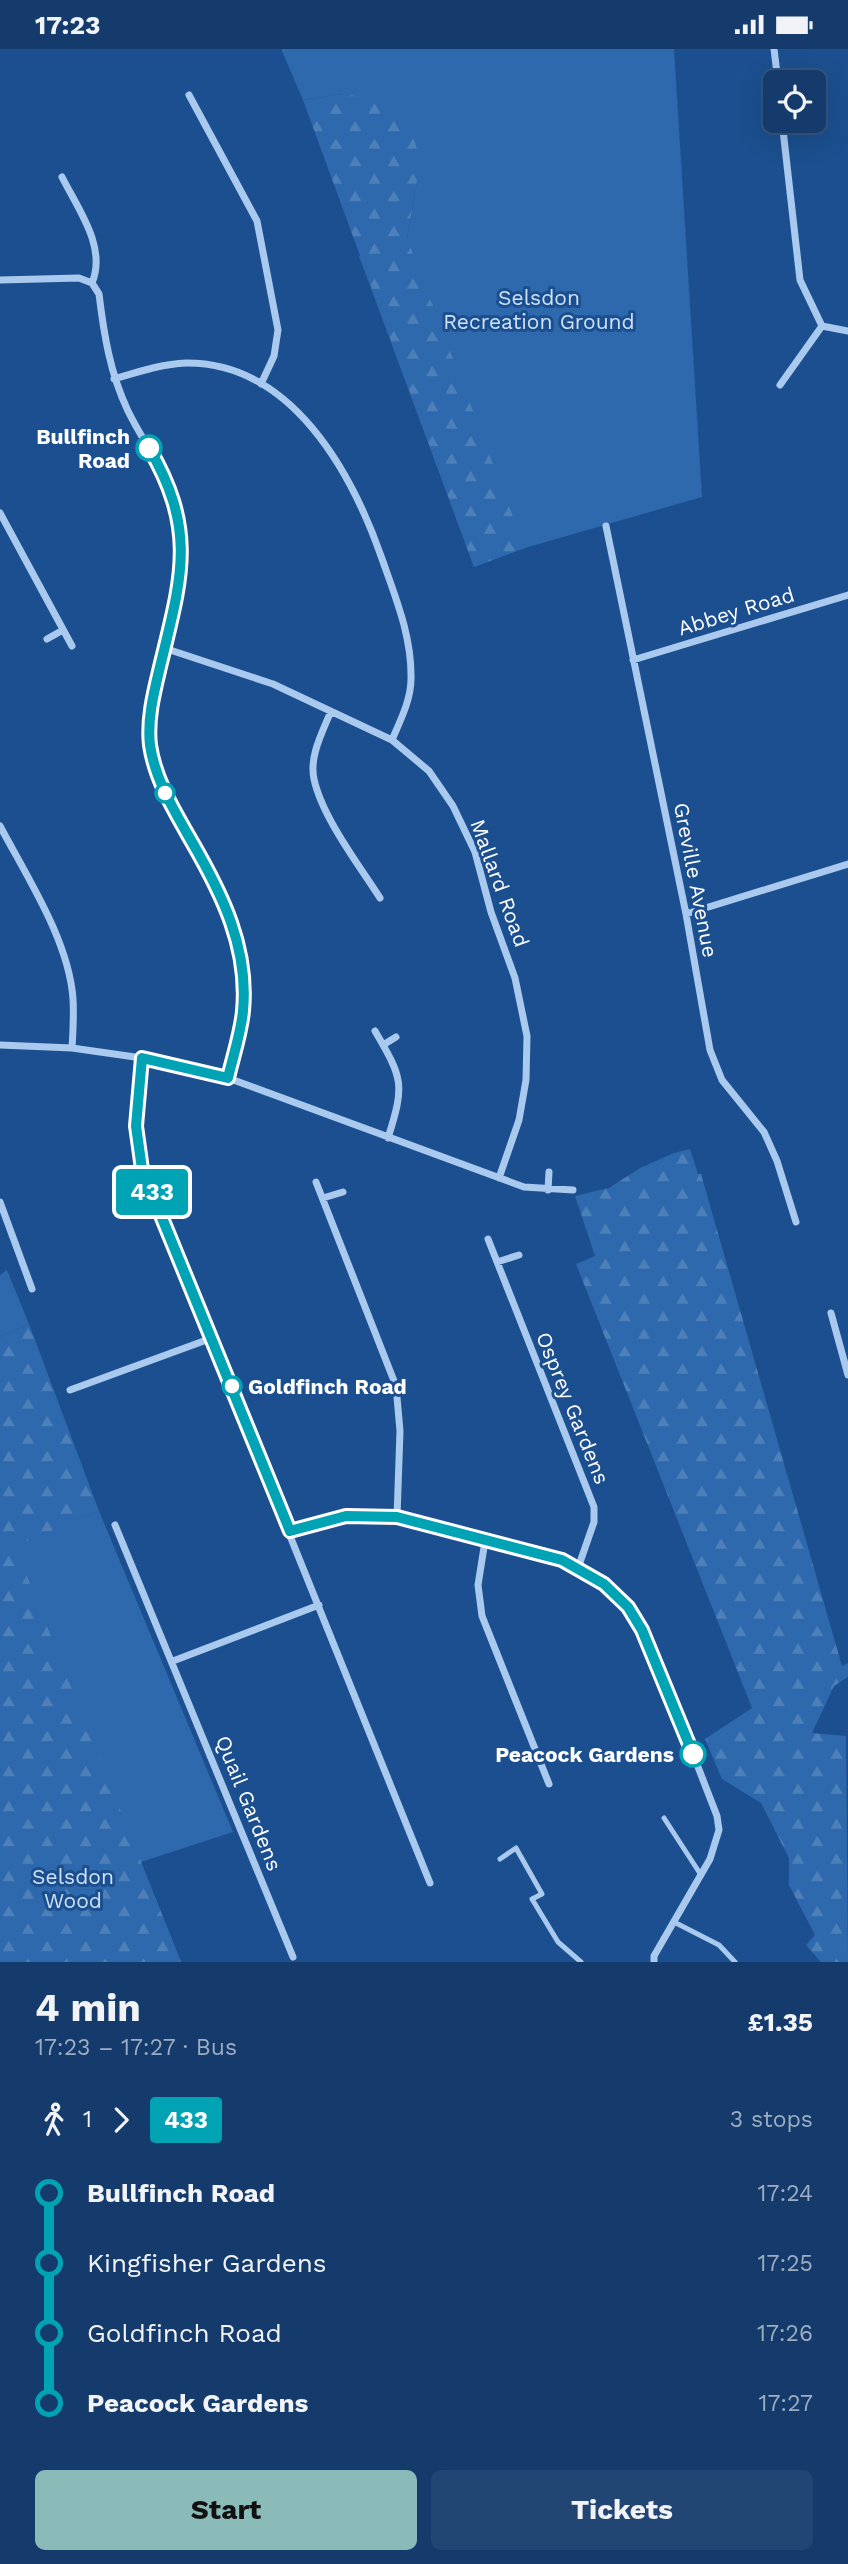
<!DOCTYPE html>
<html lang="en">
<head>
<meta charset="utf-8">
<style>
  :root { --surface:#143b6b; --page:#214673; --text:#f1f3f6; --muted:#9dadc1; --line:#33557e; --accent:#8bbbb9 }
  body { margin:0; font-family:"Work Sans",sans-serif; background:var(--page); color:var(--text); height:100vh; display:flex; flex-direction:column; font-size:26px; white-space:nowrap }
  * { box-sizing:border-box; margin:0 }
  p { font-size:23px; color:var(--muted) }
  .icon { flex:none; width:38px; height:38px; fill:none; stroke:currentColor; stroke-width:2; stroke-linecap:round; stroke-linejoin:round }
  .map { position:relative; height:1913px; overflow:hidden }
  .details { display:flex; flex-direction:column; background:var(--surface); flex:1 }
  .details>* { flex:none }
  .badge { padding:0 14px; border-radius:5px; font-size:24px; line-height:46px }
  .tools { position:absolute; left:763px; top:21px; display:grid; gap:14px }
  .tools a { display:grid; place-items:center; width:63px; height:63px; border-radius:10px; background:var(--surface); box-shadow:0 7px 28px #0002,0 0 0 2px var(--line); font-size:35px }
  .map>.badge { position:absolute; translate:-50% -50%; box-shadow:0 0 0 4px #fff }
  .legs { display:flex; align-items:center; gap:10px; height:77px; padding:0 35px; font-size:23px }
  .legs p { margin-inline-start:auto }
  .head { display:flex; align-items:center; justify-content:space-between; height:119px; padding:0 35px }
  h1 { font-size:38px; font-weight:700; line-height:52px }
  .cta { display:flex; gap:14px; margin-top:auto; padding:14px 35px }
  .cta a { flex:1; height:80px; border-radius:10px; background:var(--accent); color:#111; font-size:28px; font-weight:700; line-height:80px; text-align:center }
  .cta a+a { background:var(--page); color:var(--text) }
  ul { padding:0 35px; list-style:none }
  li { display:flex; align-items:center; gap:24px; height:70px; font-size:26px }
  li i { display:grid; place-items:center; width:10px; height:100%; margin:0 9px; background:currentColor }
  li i::after { content:''; width:18px; height:18px; margin:-9px; border:5px solid; border-radius:50%; background:var(--surface) }
  li p { margin-inline-start:auto }
  li:first-child i { background:linear-gradient(#0000 50%,currentColor 0) }
  li:last-child i { background:linear-gradient(currentColor 50%,#0000 0) }
  .status { display:flex; justify-content:space-between; align-items:center; height:49px; padding:0 35px; background:var(--surface); direction:ltr }
  .status svg { height:19px; fill:currentColor }
  .map>svg:first-child { display:block }
</style>
</head>
<body>
<div class="status"><b>17:23</b><svg viewBox="0 0 49 12"><path d="M0 12V9h3v3zM5 12V6h3v6zM10 12V3h3v9zM15 12V0h3v12zM26 1h20v11H26zM47 4h2v5h-2z"/></svg></div>
<div class="map">
<svg width="848" height="1913" viewBox="0 0 848 1913">
  <defs>
    <pattern id="forest-firs" width="22" height="20" patternUnits="userSpaceOnUse" patternTransform="scale(1.75)"><rect width="22" height="20" fill="#2e69ad"/><path d="M5 1l3.5 6h-7zM16 11l3.5 6h-7z" fill="#4d80b9"/></pattern>
  </defs>
  <rect width="100%" height="100%" fill="#1b4f8f"/>
  <path fill="#2e69ad" d="M 281,0 L 674,0 L 702,448 L 525,499 L 474,518 L 359,207 L 407,189 L 417,132 L 360,49 L 343,45 L 303,51 Z
    M 7,1221 L 29,1275 L 0,1288 L 0,1226 Z
    M 0,1460 L 15,1496 L 99,1462 L 233,1783 L 141,1813 L 181,1913 L 0,1913 Z"/>
  <path fill="url(#forest-firs)" d="M 343,45 L 385,52 L 403,65 L 411,79 L 417,100 L 417,132 L 407,189 L 525,499 L 474,518 L 303,51 Z
    M 690,1100 L 698,1125 L 701,1125 L 842,1617 L 848,1614 L 848,1628 L 834,1637 L 812,1684 L 846,1687 L 848,1913 L 821,1913 L 806,1896 L 815,1886 L 789,1836 L 789,1809 L 761,1754 L 722,1730 L 705,1690 L 752,1659 L 576,1215 L 595,1207 L 575,1147 L 609,1139 L 640,1119 L 674,1104 Z
    M 29,1275 L 99,1462 L 15,1497 L 181,1913 L 0,1913 L 0,1288 Z"/>
  <g fill="none" stroke-linecap="round" stroke-linejoin="round">
    <path stroke="#a9c9ee" stroke-width="5" d="M 664,1769 L 701,1826
      M 500,1810 L 516,1799 L 542,1845 L 532,1850 L 558,1893 L 581,1913
      M 674,1873 L 719,1896 L 735,1913"/>
    <path stroke="#a9c9ee" stroke-width="7" d="M 774,0 L 778,33
      M 189,46 L 257,172 L 278,281 L 274,307 L 261,335
      M 782,72 L 800,231 L 822,277 L 848,282
      M 62,128 C 78,160 107,198 92,234
      M 0,231 L 79,229 L 92,234
      M 92,234 L 99,245 C 104,286 110,324 128,362 C 145,397 171,428 179,467 C 196,548 140,620 150,696 C 155,731 175,763 192,793 C 222,845 249,899 243,962 C 241,984 233,1007 228,1029
      M 114,330 C 138,323 161,315 186,314 C 291,313 351,422 381,507 C 395,547 412,587 411,630 C 411,651 400,672 392,691
      M 780,336 L 822,277
      M 0,464 L 72,597
      M 606,477 L 686,865 L 710,1001 L 722,1031 L 764,1083 L 777,1112 L 796,1173
      M 47,590 L 63,581
      M 164,599 L 273,635 L 392,691 L 429,722 L 453,757 L 475,803 L 491,863 L 515,929 L 527,987 L 526,1031 L 519,1071 L 499,1129
      M 633,611 L 848,546
      M 331,662 C 323,682 309,707 314,730 C 322,768 359,816 380,849
      M 0,777 C 27,828 69,892 73,950 C 74,966 73,983 72,999
      M 686,865 L 848,815
      M 375,982 C 403,1030 405,1035 388,1089
      M 0,996 L 72,999 L 142,1009 L 228,1029 L 524,1138 L 573,1141
      M 383,996 L 396,988
      M 142,1009 L 136,1077 L 142,1120 L 430,1834
      M 316,1133 L 396,1337 L 400,1382 L 397,1468
      M 548,1141 L 549,1123
      M 323,1149 L 343,1143
      M 0,1153 L 32,1240
      M 488,1190 L 594,1458 L 594,1473 L 578,1519
      M 497,1213 L 519,1206
      M 831,1264 L 848,1326
      M 70,1341 L 212,1289
      M 115,1476 L 293,1908
      M 290,1482 L 346,1467 L 397,1468 L 562,1512 L 604,1535 L 629,1558 L 642,1581 L 693,1705 L 717,1767 L 719,1781 L 710,1810 L 654,1907 L 654,1913
      M 485,1492 L 478,1536 L 482,1567 L 549,1735
      M 173,1612 L 319,1556"/>
  </g>
  <g fill="none" stroke-linecap="round" stroke-linejoin="round">
    <defs>
      <path id="line-1" d="M 149,399 C 198,483 181,530 160,618 C 154,643 147,670 150,696 C 155,731 175,763 192,793 C 222,845 249,899 243,962 C 241,984 233,1007 228,1029 L 142,1009 L 136,1077 L 142,1120 L 290,1482 L 346,1467 L 397,1468 L 562,1511 L 604,1535 L 628,1558 L 642,1581 L 693,1705"/>
    </defs>
    <use href="#line-1" stroke="#fff" stroke-width="16"/>
    <use href="#line-1" stroke="#00a3b4" stroke-width="10"/>
  </g>
  <g fill="#fff" stroke="#00a3b4" stroke-width="3.5">
    <circle cx="149" cy="399" r="12"/>
    <circle cx="165" cy="744" r="9"/>
    <circle cx="232" cy="1337" r="9"/>
    <circle cx="693" cy="1705" r="12"/>
  </g>
  <g text-anchor="middle" dominant-baseline="central" stroke-width="6" stroke-linejoin="round" paint-order="stroke">
    <g font-size="21" fill="#cfe3fa" stroke="#1b4f8f">
      <text x="539" y="248">Selsdon<tspan x="539" dy="24">Recreation Ground</tspan></text>
      <text x="73" y="1827">Selsdon<tspan x="73" dy="24">Wood</tspan></text>
    </g>
    <g font-size="21" font-weight="bold" fill="#fff" stroke="#1b4f8f" text-anchor="end">
      <text x="130" y="387">Bullfinch<tspan x="130" dy="24">Road</tspan></text>
      <text x="248" y="1337" text-anchor="start">Goldfinch Road</text>
      <text x="674" y="1705">Peacock Gardens</text>
    </g>
    <g font-size="21" fill="#fff" stroke="#1b4f8f">
      <text transform="translate(736 562) rotate(-17)">Abbey Road</text>
      <text transform="translate(696 831) rotate(79)">Greville Avenue</text>
      <text transform="translate(500 834) rotate(70)">Mallard Road</text>
      <text transform="translate(573 1359) rotate(68)">Osprey Gardens</text>
      <text transform="translate(249 1754) rotate(68)">Quail Gardens</text>
    </g>
  </g>
</svg>
<div class="tools">
<a><svg class="icon" aria-label="locate" viewBox="0 0 24 24"><circle cx="12" cy="12" r="6"/><path d="M12 2v4M12 18v4M2 12h4M18 12h4"/></svg></a>
</div>
<b class="badge" style="left:152px;top:1143px;background:#00a3b4;color:#fff">433</b>
</div>
<section class="details">
<div class="head"><div><h1>4 min</h1><p>17:23 – 17:27 · Bus</p></div><b>£1.35</b></div>
<div class="legs"><svg class="icon" aria-label="walk" viewBox="0 0 24 24"><circle cx="13" cy="4" r="2"/><path d="M13 8l-2 6 4 7M11 14l-3 7M7 12l3-4h3l4 4"/></svg>1<svg class="icon" aria-label="forward" viewBox="0 0 24 24"><path d="M9 5l7 7-7 7"/></svg><b class="badge" style="background:#00a3b4;color:#fff">433</b><p>3 stops</p></div>
<ul>
<li><i style="color:#00a3b4"></i><b>Bullfinch Road</b><p>17:24</p></li>
<li><i style="color:#00a3b4"></i><span>Kingfisher Gardens</span><p>17:25</p></li>
<li><i style="color:#00a3b4"></i><span>Goldfinch Road</span><p>17:26</p></li>
<li><i style="color:#00a3b4"></i><b>Peacock Gardens</b><p>17:27</p></li>
</ul>
<div class="cta"><a>Start</a><a>Tickets</a></div>
</section>
</body>
</html>
